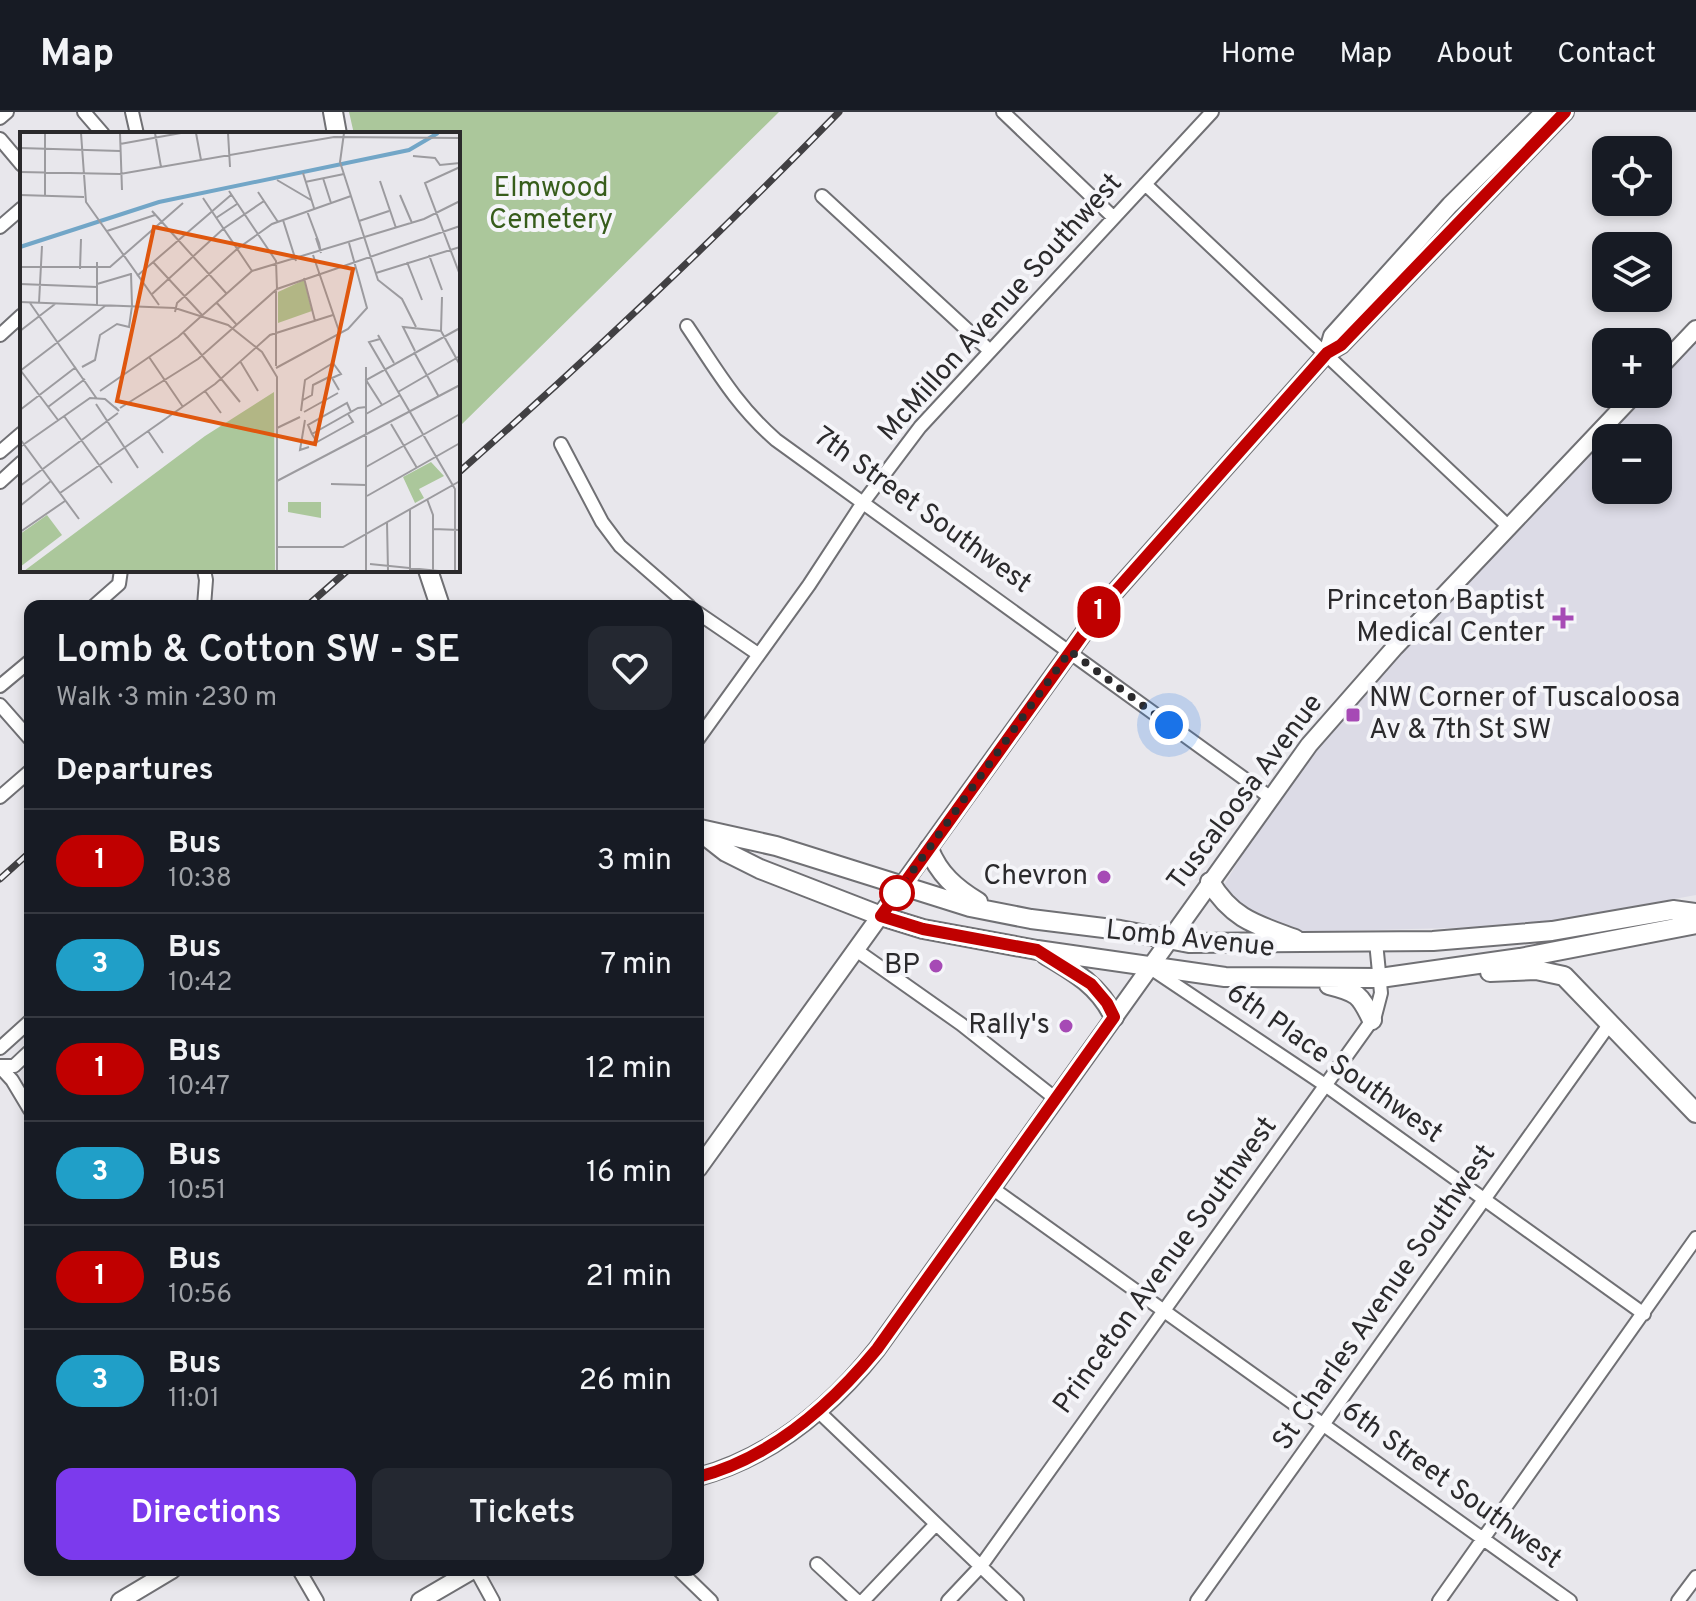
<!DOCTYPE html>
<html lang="en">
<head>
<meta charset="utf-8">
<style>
  :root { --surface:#171b24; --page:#242831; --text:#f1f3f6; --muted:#9ea1a6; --line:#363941; --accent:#7c3aed }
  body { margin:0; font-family:Overpass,sans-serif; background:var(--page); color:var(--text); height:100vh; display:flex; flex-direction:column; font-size:30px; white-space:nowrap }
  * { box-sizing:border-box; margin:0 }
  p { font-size:26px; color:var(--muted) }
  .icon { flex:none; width:44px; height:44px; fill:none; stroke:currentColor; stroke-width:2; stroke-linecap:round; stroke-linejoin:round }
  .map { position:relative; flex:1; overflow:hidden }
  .sheet { position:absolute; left:24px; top:488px; width:680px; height:976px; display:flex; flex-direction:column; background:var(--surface); border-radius:16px; box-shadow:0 4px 12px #0003 }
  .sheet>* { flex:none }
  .badge { padding:0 16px; border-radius:26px; font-size:28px; line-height:52px }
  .buttons { position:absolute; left:1592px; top:24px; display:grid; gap:16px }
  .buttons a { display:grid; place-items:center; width:80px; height:80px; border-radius:16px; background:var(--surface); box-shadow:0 4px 12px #0003; font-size:40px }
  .you { position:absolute; width:40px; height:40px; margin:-20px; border:6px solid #fff; border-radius:50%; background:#1a73e8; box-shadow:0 0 0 12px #1a73e833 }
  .map>.badge { position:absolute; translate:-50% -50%; box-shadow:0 0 0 4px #fff }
  h2 { padding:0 32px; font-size:30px; line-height:72px }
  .round { display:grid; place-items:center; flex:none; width:84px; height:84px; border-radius:16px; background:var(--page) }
  .headline { display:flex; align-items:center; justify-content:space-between; height:136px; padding:0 32px }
  h1 { font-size:38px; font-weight:600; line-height:60px }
  .primary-button { display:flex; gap:16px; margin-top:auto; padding:16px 32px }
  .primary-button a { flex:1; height:92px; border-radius:16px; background:var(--accent); color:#fff; font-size:32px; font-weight:600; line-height:92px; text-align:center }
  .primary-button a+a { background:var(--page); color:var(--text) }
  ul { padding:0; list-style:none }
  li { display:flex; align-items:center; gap:24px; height:104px; padding:0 32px; border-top:2px solid var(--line) }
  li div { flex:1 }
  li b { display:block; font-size:30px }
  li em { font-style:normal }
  li .badge { min-width:88px; font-weight:700; text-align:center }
  header { display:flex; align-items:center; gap:48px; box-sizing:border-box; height:112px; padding:0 40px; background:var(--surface); border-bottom:2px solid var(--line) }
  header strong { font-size:38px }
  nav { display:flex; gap:44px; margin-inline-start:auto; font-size:28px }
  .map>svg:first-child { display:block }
</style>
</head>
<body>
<header>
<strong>Map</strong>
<nav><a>Home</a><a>Map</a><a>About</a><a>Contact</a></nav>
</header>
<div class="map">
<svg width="1696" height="1489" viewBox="0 0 1696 1489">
  <rect width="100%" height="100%" fill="#e8e7ec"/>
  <path fill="#dcdbe6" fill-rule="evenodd" d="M 1696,228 L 1696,783 L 1526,814 L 1263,821 L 1216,786 L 1309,633 L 1645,282 L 1658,282 L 1658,268 ZM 1606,326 L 1658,326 L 1658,378 L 1606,378 Z"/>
  <path fill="#abc79b" d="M 349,0 L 779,0 L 458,316 L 458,22 L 354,22 Z"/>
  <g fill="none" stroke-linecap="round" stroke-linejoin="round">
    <defs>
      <path id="minor" d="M 84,0 L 103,22
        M 132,0 L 137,22
        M 1003,0 L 1113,105
        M 0,6 L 7,0
        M 0,27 L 22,53
        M 1145,72 L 1510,416
        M 822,84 L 989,238
        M 0,115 L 22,96
        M 687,214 C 716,257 736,293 776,328 L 1271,686
        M 0,223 L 22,203
        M 561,332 L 602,410 L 620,434 L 689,494
        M 0,340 L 22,321
        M 0,370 L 22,350
        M 94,494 L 119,472 L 121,458
        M 204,494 L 206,468 L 204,458
        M 698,501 L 758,542
        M 0,574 L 30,549
        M 0,593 L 30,627
        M 698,627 L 809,473 L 862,392 L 920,315 L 1212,0
        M 0,685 L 30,659
        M 856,838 L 961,912 L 1056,987
        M 1152,857 L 1325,973 L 1644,1202
        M 0,936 L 30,909
        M 0,954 L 14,954 L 30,939
        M 0,955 L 12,968 L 30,998
        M 992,1076 L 1570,1489
        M 819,1300 L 1017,1489
        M 817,1452 L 857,1489
        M 299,1458 L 317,1489
        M 476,1458 L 493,1489
        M 679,1458 L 711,1489
        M 863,1489 L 936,1412
        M 948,1489 L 981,1454 L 1375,904 L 1381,881 L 1376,830
        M 1197,1489 L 1611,910
        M 1439,1489 L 1696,1126
        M 1678,1489 L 1696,1465"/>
      <path id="tertiary" d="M 1327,241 L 1332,224 L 1450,93 L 1544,0
        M 1658,257 L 1696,217
        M 698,1057 L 1106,490 L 1327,241 L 1341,233 L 1565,0
        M 698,1365 C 771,1345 831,1295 877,1237 L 1309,633 L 1395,535 L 1635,282
        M 120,1489 L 172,1458
        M 420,1489 L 473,1458"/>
      <path id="secondary" d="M 333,0 L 337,22
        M 428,458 L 440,494
        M 700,717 L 776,734 L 970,795 L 1031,807 L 1120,818 L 1189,831 L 1433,829 L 1552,819 L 1673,798 L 1696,801
        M 698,718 L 726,740 L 760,757 L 881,804 L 923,817 L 1037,838 L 1225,865 L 1380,866 L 1520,846 L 1696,812
        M 929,737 C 939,762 955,776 978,790
        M 1210,770 C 1232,807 1257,813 1295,827
        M 1046,843 C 1075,860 1099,874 1114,905
        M 1490,860 L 1536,858 L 1564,864 L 1696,1001
        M 1329,873 C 1357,880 1360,882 1372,908"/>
    </defs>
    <use href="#minor" stroke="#707074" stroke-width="16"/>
    <use href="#tertiary" stroke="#707074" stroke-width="20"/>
    <use href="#secondary" stroke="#707074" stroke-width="22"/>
    <use href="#minor" stroke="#fff" stroke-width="12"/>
    <use href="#tertiary" stroke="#fff" stroke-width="16"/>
    <use href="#secondary" stroke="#fff" stroke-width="18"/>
    <defs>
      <path id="rail" d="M 458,361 C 589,246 717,125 839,0
        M 307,494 L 348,458
        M 0,767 L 30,740"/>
    </defs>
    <use href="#rail" stroke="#414043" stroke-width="7"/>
    <use href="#rail" stroke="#f5f5f9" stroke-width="4" stroke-dasharray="12" stroke-linecap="butt"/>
  </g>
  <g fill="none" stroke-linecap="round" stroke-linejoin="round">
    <defs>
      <path id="line" d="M 698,1365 C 771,1346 830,1294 877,1237 L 1114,905 L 1107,891 L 1091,872 L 1037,838 L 923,817 L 881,804 L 1106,490 L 1327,241 L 1341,233 L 1565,0"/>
    </defs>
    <use href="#line" stroke="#fff" stroke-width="18"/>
    <use href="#line" stroke="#c00000" stroke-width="12"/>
    <path stroke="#2b2a2c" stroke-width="8" stroke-dasharray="0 14.4" d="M 897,781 L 1070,539 L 1169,613"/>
  </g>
  <g fill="#a64ab5" stroke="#f5f5f9" stroke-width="3">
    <path d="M1559 494h8v8h8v8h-8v8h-8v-8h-8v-8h8z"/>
    <rect x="1345" y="595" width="16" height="16" rx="4"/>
    <circle cx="1104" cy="765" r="8"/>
    <circle cx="936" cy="854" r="8"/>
    <circle cx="1066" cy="914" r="8"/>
  </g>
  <circle fill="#fff" stroke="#c00000" stroke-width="4" cx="897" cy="781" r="16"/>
  <g text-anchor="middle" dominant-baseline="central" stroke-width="8" stroke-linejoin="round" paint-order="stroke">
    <g font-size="28" fill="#375d1b" stroke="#f5f5f9">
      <text x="551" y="77">Elmwood<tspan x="551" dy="32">Cemetery</tspan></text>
    </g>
    <g font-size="28" fill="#2b2a2c" stroke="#f5f5f9">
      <text transform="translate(1001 196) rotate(-48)">McMillon Avenue Southwest</text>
      <text transform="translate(922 399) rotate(36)">7th Street Southwest</text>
      <text transform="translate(1246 681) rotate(-53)">Tuscaloosa Avenue</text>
      <text transform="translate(1190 828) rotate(6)">Lomb Avenue</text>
      <text transform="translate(1334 952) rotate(35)">6th Place Southwest</text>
      <text transform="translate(1166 1154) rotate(-54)">Princeton Avenue Southwest</text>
      <text transform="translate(1385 1186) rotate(-55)">St Charles Avenue Southwest</text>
      <text transform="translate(1451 1374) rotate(36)">6th Street Southwest</text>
    </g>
    <g font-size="28" fill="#2b2a2c" stroke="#f5f5f9" text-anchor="end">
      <text x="1545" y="490">Princeton Baptist<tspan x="1545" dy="32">Medical Center</tspan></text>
      <text x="1369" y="587" text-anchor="start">NW Corner of Tuscaloosa<tspan x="1369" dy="32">Av &amp; 7th St SW</tspan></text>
      <text x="1088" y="765">Chevron</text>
      <text x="920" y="854">BP</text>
      <text x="1050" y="914">Rally's</text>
    </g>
  </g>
  <g transform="translate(20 20)">
    <rect width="440" height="440" fill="#e8e7ec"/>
    <path d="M 284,148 L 292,179 L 258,191 L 258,160 ZM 254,260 L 255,439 L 4,439 L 185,304 ZM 411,330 L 424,344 L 399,357 L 404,366 L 395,371 L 383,345 ZM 268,370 L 301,370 L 301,386 L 268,380 ZM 27,383 L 42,403 L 0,435 L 0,402 Z" fill="#abc79b"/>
    <path fill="none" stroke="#72a6c7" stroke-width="4" d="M 0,115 L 139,70 L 389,18 L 418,1"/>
    <path fill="none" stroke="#9c9b9f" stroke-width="2" d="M 25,1 L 25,64M 61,1 L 66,70 L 139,173M 100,1 L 102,58M 135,1 L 141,35M 176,1 L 181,28M 208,1 L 210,35M 324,1 L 320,30 L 358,148 L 382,167 L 396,195M 100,12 L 161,1M 0,16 L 100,19M 393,24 L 415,26 L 420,33 L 440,31M 440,35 L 405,51 L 440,143M 0,40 L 100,42 L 314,5 L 440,6M 283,41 L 294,76M 303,46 L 311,71M 257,48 L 291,68M 360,49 L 376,96M 285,50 L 324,42M 209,59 L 256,129 L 257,157M 238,60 L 258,90M 0,63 L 64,65M 380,63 L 392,91M 183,66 L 232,139M 132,79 L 206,161M 287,79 L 299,111 L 301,121 L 296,106M 196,86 L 217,72M 263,88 L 276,129M 339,89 L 369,79M 87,99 L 135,83M 293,123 L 319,199M 409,123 L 422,158M 133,130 L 182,183M 387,130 L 402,168M 0,135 L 90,135 L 163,71M 60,137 L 61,107M 111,141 L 112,174M 356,141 L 440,115M 117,144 L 211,63M 284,146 L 295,189M 0,152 L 77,155M 77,152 L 111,142M 256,159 L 256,234M 131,163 L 203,97 L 244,69M 422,165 L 421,199 L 440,233M 0,170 L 155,176 L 208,193 L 242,220 L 257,245 L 257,439M 196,170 L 216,192M 10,171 L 77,267M 19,171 L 22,114M 77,173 L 77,130M 155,180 L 157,171 L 217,117 L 252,92 L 331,64M 0,199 L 35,172M 163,200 L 220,270M 358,203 L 374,231M 360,207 L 349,210 L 435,357 L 435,439M 395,219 L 383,195 L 421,199M 394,220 L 419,265M 129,225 L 163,275M 220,229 L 238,259M 62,235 L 75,228 L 80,203 L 97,192 L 109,195 L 112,174M 346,235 L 346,439M 256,236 L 328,197 L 347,176 L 329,111M 0,239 L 85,174M 1,239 L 38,288M 80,259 L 158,205 L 232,139 L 404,87 L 440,69M 185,259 L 201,281M 378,260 L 440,224M 283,268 L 292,263 L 293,253 L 311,244M 76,272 L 118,336M 362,273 L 346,248 L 440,196M 28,275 L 65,247M 100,276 L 178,227 L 257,157 L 440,94M 0,278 L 56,235M 281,279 L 285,248 L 313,231 L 321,242 L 312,246 L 319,258M 284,280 L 318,261M 328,282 L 333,290 L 297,310 L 292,302 L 338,276 L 346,275M 346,282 L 380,263M 44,284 L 92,351M 285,288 L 280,318 L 289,315M 371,292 L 397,336M 257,296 L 280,285M 128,299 L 143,321M 292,302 L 288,293 L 327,271 L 331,280M 0,307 L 59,387M 0,315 L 70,266 L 85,267 L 99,279 L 95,275M 346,335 L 440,282M 257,349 L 440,253M 311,352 L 346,353M 0,354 L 98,281M 40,361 L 195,252 L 250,203 L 313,183M 347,364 L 440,311M 407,367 L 413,383 L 413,439M 0,374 L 31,349M 390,377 L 390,439M 367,390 L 368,439M 413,397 L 440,398M 0,400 L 45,369M 257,415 L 323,415 L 440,349M 350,432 L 419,439"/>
    <path fill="#df570e" fill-opacity="0.15" stroke="#df570e" stroke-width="4" d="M 134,95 L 333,137 L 295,312 L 97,269 Z"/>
    <rect width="440" height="440" fill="none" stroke="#2b2a2c" stroke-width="4"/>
  </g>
</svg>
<div class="buttons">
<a><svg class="icon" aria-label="locate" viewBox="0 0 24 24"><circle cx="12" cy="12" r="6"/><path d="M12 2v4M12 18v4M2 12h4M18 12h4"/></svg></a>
<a><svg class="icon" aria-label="layers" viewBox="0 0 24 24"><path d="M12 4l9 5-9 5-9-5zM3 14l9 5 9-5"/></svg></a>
<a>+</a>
<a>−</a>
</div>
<div class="you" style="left:1169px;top:613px"></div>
<b class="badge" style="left:1099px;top:500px;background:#c00000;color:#fff">1</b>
<section class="sheet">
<div class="headline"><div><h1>Lomb &amp; Cotton SW - SE</h1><p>Walk · 3 min · 230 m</p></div><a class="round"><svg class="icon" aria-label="heart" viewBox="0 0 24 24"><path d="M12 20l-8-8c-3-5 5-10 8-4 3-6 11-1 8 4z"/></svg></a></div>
<h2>Departures</h2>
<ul>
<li><span class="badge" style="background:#c00000;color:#fff">1</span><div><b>Bus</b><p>10:38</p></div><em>3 min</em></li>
<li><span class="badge" style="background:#209fc8;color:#fff">3</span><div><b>Bus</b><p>10:42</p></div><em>7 min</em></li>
<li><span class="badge" style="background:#c00000;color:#fff">1</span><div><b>Bus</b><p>10:47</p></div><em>12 min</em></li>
<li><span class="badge" style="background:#209fc8;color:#fff">3</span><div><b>Bus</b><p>10:51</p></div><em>16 min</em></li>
<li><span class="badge" style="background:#c00000;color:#fff">1</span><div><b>Bus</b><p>10:56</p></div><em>21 min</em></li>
<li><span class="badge" style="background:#209fc8;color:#fff">3</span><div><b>Bus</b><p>11:01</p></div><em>26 min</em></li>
</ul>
<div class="primary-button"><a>Directions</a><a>Tickets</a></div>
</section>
</div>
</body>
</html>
